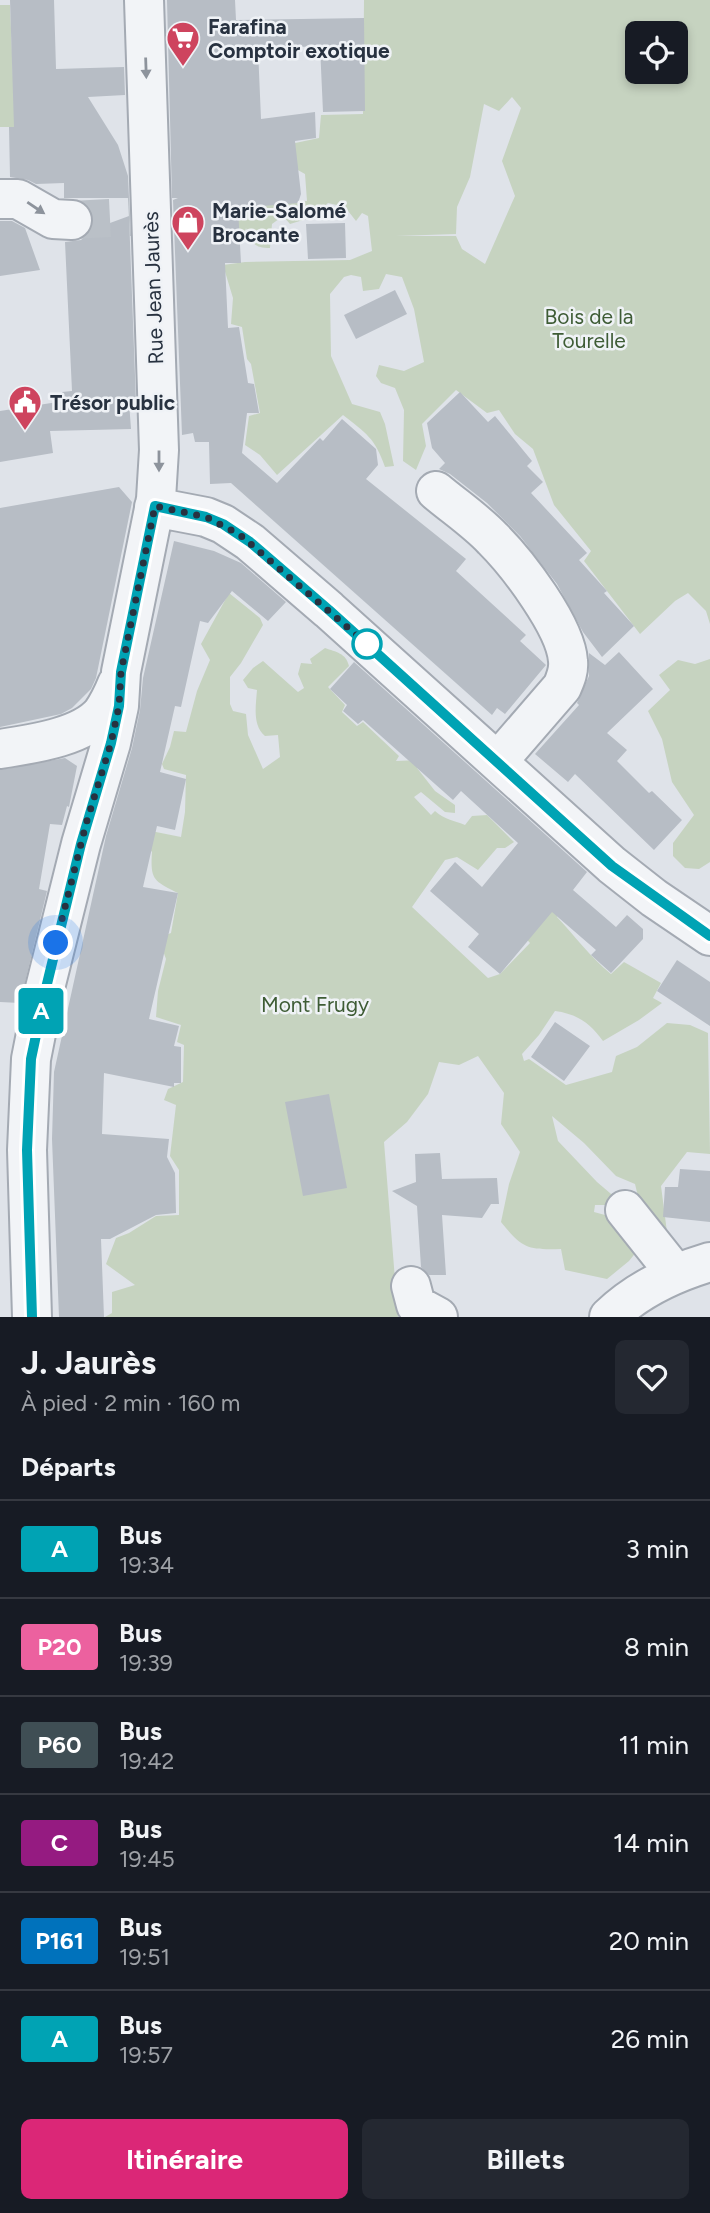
<!DOCTYPE html>
<html lang="fr">
<head>
<meta charset="utf-8">
<style>
  :root { --surface:#171b24; --page:#242831; --text:#f1f3f6; --muted:#9ea1a6; --line:#363941; --accent:#db2777 }
  body { margin:0; font-family:Figtree,sans-serif; background:var(--page); color:var(--text); height:100vh; display:flex; flex-direction:column; font-size:26px; white-space:nowrap }
  * { box-sizing:border-box; margin:0 }
  p { font-size:23px; color:var(--muted) }
  .icon { flex:none; width:38px; height:38px; fill:none; stroke:currentColor; stroke-width:2; stroke-linecap:round; stroke-linejoin:round }
  .map { position:relative; height:1317px; overflow:hidden }
  .side { display:flex; flex-direction:column; background:var(--surface); flex:1 }
  .side>* { flex:none }
  .badge { padding:0 14px; border-radius:5px; font-size:24px; line-height:46px }
  .controls { position:absolute; left:625px; top:21px; display:grid; gap:14px }
  .controls a { display:grid; place-items:center; width:63px; height:63px; border-radius:10px; background:var(--surface); box-shadow:0 4px 10px #0003; font-size:35px }
  .you { position:absolute; width:35px; height:35px; margin:-18px; border:5px solid #fff; border-radius:50%; background:#1a73e8; box-shadow:0 0 0 10px #1a73e833 }
  .map>.badge { position:absolute; translate:-50% -50%; box-shadow:0 0 0 4px #fff }
  h2 { padding:0 21px; font-size:26px; line-height:63px }
  .round { display:grid; place-items:center; flex:none; width:74px; height:74px; border-radius:10px; background:var(--page) }
  .overview { display:flex; align-items:center; justify-content:space-between; height:119px; padding:0 21px }
  h1 { font-size:33px; font-weight:700; line-height:52px }
  .primary-button { display:flex; gap:14px; margin-top:auto; padding:14px 21px }
  .primary-button a { flex:1; height:80px; border-radius:10px; background:var(--accent); color:#fff; font-size:28px; font-weight:700; line-height:80px; text-align:center }
  .primary-button a+a { background:var(--page); color:var(--text) }
  ul { padding:0; list-style:none }
  li { display:flex; align-items:center; gap:21px; height:98px; padding:0 21px; border-top:2px solid var(--line) }
  li div { flex:1 }
  li b { display:block; font-size:26px }
  li em { font-style:normal }
  li .badge { min-width:77px; font-weight:700; text-align:center }
  .map>svg:first-child { display:block }
</style>
</head>
<body>
<div class="map">
<svg width="710" height="1317" viewBox="0 0 710 1317">
  <rect width="100%" height="100%" fill="#dfe3e9"/>
  <path fill="#c6d3c0" fill-rule="evenodd" d="M 364,0 L 710,0 L 710,624 L 706,611 L 688,593 L 675,601 L 640,634 L 584,561 L 591,551 L 554,505 L 533,449 L 515,434 L 499,410 L 487,413 L 456,390 L 422,424 L 426,446 L 416,470 L 403,461 L 404,410 L 395,388 L 381,383 L 376,376 L 379,365 L 404,371 L 424,362 L 414,309 L 402,277 L 386,274 L 379,289 L 363,291 L 361,277 L 351,275 L 344,277 L 330,294 L 331,356 L 352,404 L 380,412 L 385,424 L 394,466 L 385,467 C 375,438 366,433 343,415 L 277,475 L 260,455 L 245,445 L 249,416 L 260,413 L 251,364 L 247,359 L 242,327 L 231,324 L 233,298 L 223,265 L 245,262 L 350,260 L 372,251 L 368,216 L 362,213 L 356,221 L 345,207 L 328,203 L 313,217 L 290,224 L 283,216 L 272,224 L 270,248 C 254,248 252,243 246,228 L 241,244 L 228,242 L 221,210 L 307,201 L 305,174 L 262,150 L 319,138 L 321,115 L 363,114 ZM 637,33 L 676,33 L 676,72 L 637,72 ZM 512,97 L 521,108 L 502,161 L 515,196 L 485,264 L 462,249 L 456,236 L 396,236 L 456,234 L 457,207 L 470,177 L 484,104 L 499,111 Z
    M 0,5 L 10,5 L 14,101 L 18,127 L 0,127 Z
    M 229,593 L 260,618 L 263,625 L 241,663 L 230,677 L 230,704 L 233,711 L 246,714 L 248,735 L 263,769 L 280,757 L 278,735 L 265,736 C 252,725 256,705 257,690 L 248,688 L 243,680 L 253,668 L 263,661 L 298,692 L 304,688 L 298,674 L 301,663 L 312,664 L 310,659 L 325,648 C 336,652 346,653 349,666 L 328,687 L 345,705 L 342,712 L 357,726 L 363,722 L 399,756 L 396,761 L 420,760 L 417,768 L 435,791 L 455,805 L 455,813 L 445,812 L 421,792 L 414,797 L 431,815 L 435,811 C 445,820 453,820 465,825 L 472,816 L 487,815 L 514,842 L 505,848 L 497,848 L 478,870 L 457,857 L 445,860 L 412,907 L 488,978 L 500,974 L 530,943 L 519,931 L 551,897 L 561,907 L 557,917 C 575,936 590,957 611,974 L 624,962 L 661,983 L 653,998 L 662,1003 L 639,1020 L 603,1041 C 590,1023 577,1014 555,1011 L 539,1035 L 522,1054 L 524,1061 L 529,1059 L 566,1085 L 612,1072 L 616,1056 L 637,1047 L 667,1023 L 690,1025 L 708,1033 L 710,1154 L 687,1152 L 661,1186 L 667,1232 L 642,1213 L 635,1184 L 616,1176 L 584,1143 L 552,1116 L 558,1141 L 597,1182 L 617,1199 L 614,1205 L 595,1205 L 594,1212 L 616,1218 L 637,1251 L 629,1261 L 607,1279 L 565,1270 L 561,1249 C 527,1250 522,1248 501,1222 L 509,1184 L 520,1152 L 501,1124 L 504,1093 L 478,1056 L 459,1065 L 439,1062 L 428,1094 L 407,1122 L 384,1142 L 398,1317 L 105,1317 L 112,1313 L 112,1292 L 135,1285 L 106,1264 L 116,1238 L 129,1233 L 156,1216 L 179,1215 L 179,1170 L 170,1156 L 176,1105 L 164,1100 L 168,1089 L 183,1082 L 184,1045 L 177,1042 L 181,1025 L 156,1017 L 158,991 L 166,959 L 162,948 L 163,936 L 171,933 L 178,893 C 154,881 150,880 152,852 L 144,842 L 146,830 L 181,837 L 185,812 L 186,775 L 164,769 L 162,764 L 170,747 L 174,731 L 186,732 L 197,691 L 210,660 L 201,644 Z
    M 710,659 L 710,862 L 699,869 L 685,868 L 673,856 L 673,843 L 694,815 L 672,782 L 662,739 L 648,711 L 670,690 L 659,675 L 678,660 L 695,664 Z"/>
  <path fill="#b7bdc5" d="M 10,0 L 54,0 L 56,69 L 124,67 L 125,95 L 88,97 L 118,145 L 128,176 L 129,198 L 64,198 L 64,183 L 36,184 L 28,180 L 10,177 L 9,127 L 14,127 Z
    M 167,0 L 235,0 L 236,20 L 364,18 L 365,111 L 323,112 L 320,46 L 258,49 L 261,119 L 315,112 L 316,138 L 295,141 L 301,194 L 298,203 L 238,208 L 241,263 L 225,263 L 228,328 L 239,327 L 248,383 L 254,384 L 259,413 L 247,413 L 242,453 L 277,483 L 320,438 L 323,441 L 342,419 L 376,449 L 378,465 L 366,479 L 466,559 L 456,571 L 526,635 L 520,641 L 546,665 L 505,714 L 497,708 L 492,715 L 231,483 L 210,484 L 209,442 L 195,442 L 193,433 L 182,435 L 173,200 L 178,198 L 172,198 Z
    M 129,216 L 136,402 L 129,402 L 131,429 L 50,431 L 53,453 L 0,462 L 0,411 L 64,401 L 62,392 L 72,391 L 65,242 L 81,240 L 91,230 Z
    M 0,221 L 12,221 L 25,228 L 40,270 L 0,276 Z
    M 345,223 L 346,258 L 308,259 L 306,224 Z
    M 395,290 L 407,314 L 356,339 L 344,315 Z
    M 460,392 L 488,422 L 495,416 L 532,461 L 527,466 L 543,482 L 531,493 L 587,553 L 579,560 L 607,591 L 604,593 L 634,626 L 602,657 L 583,632 L 557,584 L 520,536 L 487,503 L 450,474 L 439,469 L 445,463 L 432,448 L 427,423 Z
    M 119,487 L 132,502 L 96,678 L 91,689 L 72,708 L 61,714 L 0,727 L 0,508 Z
    M 174,541 L 214,551 L 241,563 L 286,602 L 268,621 L 232,591 L 208,623 L 200,621 L 181,707 L 175,706 L 160,772 L 186,779 L 175,830 L 157,826 L 143,887 L 178,893 L 149,1019 L 179,1026 L 174,1046 L 181,1047 L 181,1083 L 174,1083 L 174,1087 L 104,1073 L 102,1134 L 169,1139 L 167,1157 L 175,1173 L 176,1213 L 156,1215 L 110,1239 L 101,1239 L 104,1317 L 59,1317 L 52,1139 L 54,1072 L 106,836 L 132,748 L 140,710 L 143,678 Z
    M 619,652 L 653,689 L 607,733 L 627,750 L 617,761 L 649,793 L 652,791 L 682,820 L 654,850 L 575,774 L 568,782 L 535,754 L 579,705 L 577,703 L 589,676 L 589,653 L 605,665 Z
    M 354,662 L 587,872 L 573,890 L 616,927 L 627,915 L 643,929 L 643,939 L 611,973 L 591,955 L 596,950 L 552,912 L 500,974 L 468,947 L 479,934 L 430,891 L 455,862 L 482,887 L 518,843 L 461,791 L 453,800 L 363,720 L 358,724 L 343,711 L 347,705 L 330,689 Z
    M 65,758 L 77,766 L 69,807 L 67,806 L 62,825 L 50,824 L 39,889 L 47,891 L 20,1003 L 0,1002 L 0,770 Z
    M 677,960 L 710,982 L 710,1026 L 657,991 Z
    M 555,1022 L 590,1046 L 564,1081 L 531,1057 Z
    M 329,1094 L 347,1188 L 303,1196 L 285,1102 Z
    M 440,1153 L 442,1179 L 497,1178 L 499,1204 L 491,1204 L 482,1218 L 442,1215 L 446,1275 L 429,1275 L 421,1267 L 417,1206 L 392,1191 L 416,1182 L 415,1154 Z
    M 680,1169 L 710,1171 L 710,1222 L 663,1217 L 665,1187 L 678,1187 Z"/>
  <g fill="none" stroke-linecap="round" stroke-linejoin="round">
    <path stroke="#bac0c7" stroke-width="38" stroke-dasharray="38 19" stroke-linecap="butt" d="M 72,220 L 130,217"/>
    <defs>
      <path id="minor" d="M 0,199 L 18,199 L 53,219 L 72,220
        M 436,491 C 455,507 476,521 493,539 C 518,564 566,627 568,661 C 569,671 566,678 562,687 L 498,761
        M 154,507 L 206,517 L 223,524 L 250,542 L 329,610 L 612,865 L 654,898 L 710,936
        M 0,749 C 30,744 81,738 102,713 C 108,704 113,694 117,684
        M 625,1210 L 676,1274
        M 411,1286 L 416,1305 L 438,1317
        M 32,1317 L 27,1150 L 31,1059 L 45,988 L 81,844 L 111,743 L 119,706 L 121,672 L 156,499 L 159,450 L 144,0
        M 609,1317 C 637,1290 673,1273 710,1262"/>
    </defs>
    <use href="#minor" stroke="#a4aab3" stroke-width="42"/>
    <use href="#minor" stroke="#f2f4f7" stroke-width="38"/>
  </g>
  <defs><path id="oneway-solid" d="M-6-.8H1V-3.2L6.5 0L1 3.2V.8H-6Z" transform="scale(1.75)"/></defs>
  <g fill="#8d939c">
    <use href="#oneway-solid" transform="translate(146 68) rotate(88)"/>
    <use href="#oneway-solid" transform="translate(36 208) rotate(34)"/>
    <use href="#oneway-solid" transform="translate(159 461) rotate(90)"/>
  </g>
  <g fill="none" stroke-linecap="round" stroke-linejoin="round">
    <defs>
      <path id="line" d="M 32,1317 L 27,1150 L 31,1059 L 46,988 L 81,844 L 111,743 L 119,706 L 121,672 L 155,506 L 206,517 L 223,524 L 250,542 L 329,610 L 612,866 L 710,936"/>
    </defs>
    <use href="#line" stroke="#fff" stroke-width="16"/>
    <use href="#line" stroke="#00a3b4" stroke-width="10"/>
    <path stroke="#283240" stroke-width="7" stroke-dasharray="0 12.6" d="M 56,943 L 86,824 L 111,743 L 119,706 L 121,672 L 155,506 L 206,517 L 239,534 L 367,644"/>
  </g>
  <defs>
    <symbol id="supermarket-pin" viewBox="-11 -11 22 30"><path d="M0 17L-7.5 6A9.5 9.5 0 1 1 7.5 6Z" fill="#ce445e" stroke="#eff2f6"/><path d="M-6-5.5h2.5l.6 2H6L4.5 2H-2.5L-4.4-4H-6ZM-1.5 3.2a1.3 1.3 0 1 0 .1 0ZM3 3.2a1.3 1.3 0 1 0 .1 0Z" fill="#fff"/></symbol>
    <symbol id="shop-pin" viewBox="-11 -11 22 30"><path d="M0 17L-7.5 6A9.5 9.5 0 1 1 7.5 6Z" fill="#ce445e" stroke="#eff2f6"/><path d="M-5-2.5h2.3a2.7 3.5 0 0 1 5.4 0H5L5.5 6h-11ZM-1.5-2.5h3a1.5 2.3 0 0 0-3 0Z" fill="#fff"/></symbol>
    <symbol id="civic-pin" viewBox="-11 -11 22 30"><path d="M0 17L-7.5 6A9.5 9.5 0 1 1 7.5 6Z" fill="#ce445e" stroke="#eff2f6"/><path d="M-.6-6.5H3V-4.5H.6V-3L4-1V1h2V6H-6V1h2V-1L-.6-3ZM-1.2 2.5V6h2.4V2.5Z" fill="#fff"/></symbol>
  </defs>
  <g fill-rule="evenodd">
    <use href="#supermarket-pin" x="164" y="19" width="38" height="52"/>
    <use href="#shop-pin" x="169" y="203" width="38" height="52"/>
    <use href="#civic-pin" x="6" y="383" width="38" height="52"/>
  </g>
  <circle fill="#fff" stroke="#00a3b4" stroke-width="3.5" cx="367" cy="644" r="14"/>
  <g text-anchor="middle" dominant-baseline="central" stroke-width="5" stroke-linejoin="round" paint-order="stroke">
    <g font-size="21" font-weight="bold" fill="#283240" stroke="#eff2f6" text-anchor="start">
      <text x="208" y="26">Farafina<tspan x="208" dy="24">Comptoir exotique</tspan></text>
      <text x="212" y="210">Marie-Salomé<tspan x="212" dy="24">Brocante</tspan></text>
      <text x="50" y="402">Trésor public</text>
    </g>
    <g font-size="21" fill="#283240" stroke="#eff2f6">
      <text transform="translate(153 288) rotate(-92)">Rue Jean Jaurès</text>
    </g>
    <g font-size="21" fill="#3e5c35" stroke="#eff2f6">
      <text x="589" y="316">Bois de la<tspan x="589" dy="24">Tourelle</tspan></text>
      <text x="315" y="1004">Mont Frugy</text>
    </g>
  </g>
</svg>
<div class="controls">
<a><svg class="icon" aria-label="locate" viewBox="0 0 24 24"><circle cx="12" cy="12" r="6"/><path d="M12 2v4M12 18v4M2 12h4M18 12h4"/></svg></a>
</div>
<div class="you" style="left:56px;top:943px"></div>
<b class="badge" style="left:41px;top:1011px;background:#00a3b4;color:#fff">A</b>
</div>
<section class="side">
<div class="overview"><div><h1>J. Jaurès</h1><p>À pied · 2 min · 160 m</p></div><a class="round"><svg class="icon" aria-label="heart" viewBox="0 0 24 24"><path d="M12 20l-8-8c-3-5 5-10 8-4 3-6 11-1 8 4z"/></svg></a></div>
<h2>Départs</h2>
<ul>
<li><span class="badge" style="background:#00a3b4;color:#fff">A</span><div><b>Bus</b><p>19:34</p></div><em>3 min</em></li>
<li><span class="badge" style="background:#ec619f;color:#fff">P20</span><div><b>Bus</b><p>19:39</p></div><em>8 min</em></li>
<li><span class="badge" style="background:#3f4e54;color:#fff">P60</span><div><b>Bus</b><p>19:42</p></div><em>11 min</em></li>
<li><span class="badge" style="background:#951b81;color:#fff">C</span><div><b>Bus</b><p>19:45</p></div><em>14 min</em></li>
<li><span class="badge" style="background:#0072bc;color:#fff">P161</span><div><b>Bus</b><p>19:51</p></div><em>20 min</em></li>
<li><span class="badge" style="background:#00a3b4;color:#fff">A</span><div><b>Bus</b><p>19:57</p></div><em>26 min</em></li>
</ul>
<div class="primary-button"><a>Itinéraire</a><a>Billets</a></div>
</section>
</body>
</html>
